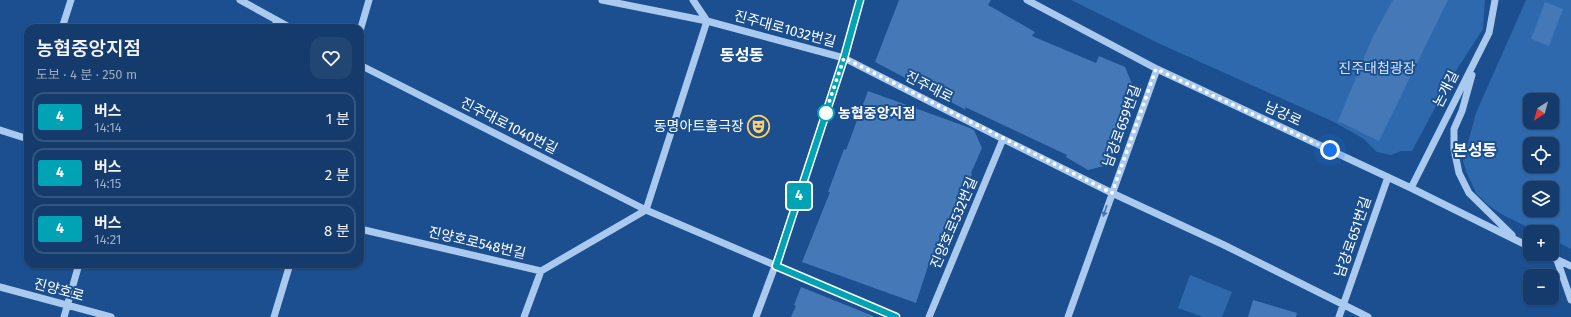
<!DOCTYPE html>
<html lang="ko">
<head>
<meta charset="utf-8">
<style>
  :root { --surface:#143b6b; --page:#214673; --text:#f1f3f6; --muted:#9dadc1; --line:#33557e }
  body { margin:0; font-family:"Fira Sans","Noto Sans KR",sans-serif; background:var(--page); color:var(--text); height:100vh; display:flex; flex-direction:column; font-size:15px; white-space:nowrap }
  * { box-sizing:border-box; margin:0 }
  p { font-size:13px; color:var(--muted) }
  .icon { flex:none; width:22px; height:22px; fill:none; stroke:currentColor; stroke-width:2; stroke-linecap:round; stroke-linejoin:round }
  .map { position:relative; flex:1; overflow:hidden }
  .side { position:absolute; left:24px; top:24px; width:340px; height:244px; display:flex; flex-direction:column; background:var(--surface); border-radius:12px; box-shadow:0 1px 3px #0004,0 0 0 1px var(--line) }
  .side>* { flex:none }
  .badge { padding:0 8px; border-radius:3px; font-size:14px; line-height:26px }
  .needle { width:26px; rotate:216deg }
  .fabs { position:absolute; left:1523px; top:93px; display:grid; gap:8px }
  .fabs a { display:grid; place-items:center; width:36px; height:36px; border-radius:8px; background:var(--surface); box-shadow:0 1px 3px #0004,0 0 0 1px var(--line); font-size:20px }
  .you { position:absolute; width:20px; height:20px; margin:-10px; border:3px solid #fff; border-radius:50%; background:#1a73e8; box-shadow:0 0 0 6px #1a73e833 }
  .map>.badge { position:absolute; translate:-50% -50%; box-shadow:0 0 0 2px #fff }
  .round { display:grid; place-items:center; flex:none; width:42px; height:42px; border-radius:12px; background:var(--page) }
  .overview { display:flex; align-items:center; justify-content:space-between; height:68px; padding:0 12px }
  h1 { font-size:19px; font-weight:600; line-height:30px }
  ul { padding:0; list-style:none }
  li { display:flex; align-items:center; gap:12px; height:50px; margin:0 8px 6px; padding:0 4px; border:2px solid var(--line); border-radius:12px }
  li div { flex:1 }
  li b { display:block; font-size:15px }
  li em { font-style:normal }
  li .badge { min-width:44px; font-weight:700; text-align:center }
  .map>svg:first-child { display:block }
</style>
</head>
<body>
<div class="map">
<svg width="1571" height="317" viewBox="0 0 1571 317">
  <rect width="100%" height="100%" fill="#1b4f8f"/>
  <path fill="#2e69ad" fill-rule="evenodd" d="M 1071,0 L 1485,0 L 1483,29 L 1450,80 L 1412,151 L 1401,151 L 1391,155 L 1377,152 L 1364,139 L 1334,122 L 1158,43 Z
    M 1526,0 L 1571,0 L 1571,249 L 1552,239 L 1552,232 L 1538,232 L 1503,215 L 1488,205 L 1476,193 L 1466,171 L 1463,161 L 1476,113 ZM 1530,100 L 1552,100 L 1552,122 L 1530,122 ZM 1530,144 L 1552,144 L 1552,166 L 1530,166 ZM 1530,188 L 1552,188 L 1552,210 L 1530,210 Z
    M 1190,275 L 1232,292 L 1222,317 L 1203,317 L 1178,308 Z"/>
  <path fill="#4478b7" d="M 899,0 L 991,0 L 988,5 L 1035,32 L 1032,36 L 1096,63 L 1099,56 L 1125,67 L 1132,84 L 1121,115 L 1108,165 L 1088,170 L 1066,157 L 1067,155 L 965,107 L 966,110 L 875,62 Z
    M 1393,0 L 1448,0 L 1379,141 L 1338,121 L 1373,36 Z
    M 1545,2 L 1563,9 L 1549,46 L 1531,39 Z
    M 868,91 L 970,128 L 974,130 L 982,148 L 971,173 L 972,174 L 940,263 L 930,260 L 916,303 L 802,262 L 830,192 L 828,192 L 844,149 L 846,150 Z
    M 801,287 L 873,316 L 873,317 L 791,317 L 796,306 L 794,305 Z
    M 1253,300 L 1297,313 L 1296,317 L 1248,317 Z"/>
  <g fill="none" stroke-linecap="round" stroke-linejoin="round">
    <path stroke="#a9c9ee" stroke-width="7" d="M 240,0 L 291,28
      M 602,0 L 707,21 L 844,58 L 1003,139 L 1112,193 L 1224,245 L 1368,317
      M 693,0 L 707,21
      M 1027,0 L 1157,69 L 1411,188 L 1530,247
      M 62,28 L 71,0
      M 274,28 L 277,21
      M 360,31 L 369,0
      M 360,65 L 646,210 L 896,317
      M 1472,75 L 1462,111 L 1454,129 L 1454,149 L 1459,173 L 1469,193 L 1512,235
      M 0,130 L 28,139
      M 1411,188 L 1489,33 L 1495,0
      M 646,210 L 707,21
      M 360,229 L 541,271
      M 1545,254 L 1571,266
      M 1557,260 L 1571,300
      M 541,271 L 646,210
      M 0,287 L 111,317
      M 64,317 L 79,264
      M 274,317 L 290,264
      M 524,317 L 541,271
      M 756,317 L 775,266 L 844,58 L 860,0
      M 929,317 L 1003,139
      M 1068,317 L 1157,69
      M 1339,317 L 1388,177"/>
  </g>
  <defs><path id="oneway-solid" d="M-6-.8H1V-3.2L6.5 0L1 3.2V.8H-6Z"/></defs>
  <use fill="#4674ac" href="#oneway-solid" transform="translate(1105 211) rotate(109)"/>
  <g fill="none" stroke-linecap="round" stroke-linejoin="round">
    <defs>
      <path id="line" d="M 860,0 L 844,58 L 776,266 L 896,317"/>
    </defs>
    <use href="#line" stroke="#fff" stroke-width="9"/>
    <use href="#line" stroke="#00a3b4" stroke-width="6"/>
    <path stroke="#fff" stroke-width="4" stroke-dasharray="0 7.2" d="M 826,113 L 824,117 L 844,58 L 1112,193 L 1156,69 L 1330,150"/>
  </g>
  <defs>
    <symbol id="theatre-ring" viewBox="-11 -11 22 22"><circle r="9.5" fill="#1b4f8f" stroke="#ffd166" stroke-width="1.5"/><path d="M-5-5.5Q0-4 5-5.5V0Q5 5 0 6Q-5 5-5 0ZM-3.3-2.5H-1v1.5H-3.3ZM1-2.5H3.3v1.5H1ZM-2.8 1Q0 5.5 2.8 1Z" fill="#ffd166"/></symbol>
  </defs>
  <g fill-rule="evenodd">
    <use href="#theatre-ring" x="746" y="114" width="25" height="25"/>
  </g>
  <circle fill="#fff" stroke="#00a3b4" stroke-width="2" cx="826" cy="113" r="8"/>
  <g text-anchor="middle" dominant-baseline="central" stroke-width="4" stroke-linejoin="round" paint-order="stroke">
    <g font-size="14" fill="#fff" stroke="#1b4f8f">
      <text transform="translate(785 29) rotate(15)">진주대로1032번길</text>
      <text transform="translate(929 87) rotate(27)">진주대로</text>
      <text transform="translate(1446 89) rotate(-63)">논개길</text>
      <text transform="translate(1283 114) rotate(25)">남강로</text>
      <text transform="translate(509 126) rotate(27)">진주대로1040번길</text>
      <text transform="translate(1122 126) rotate(-70)">남강로659번길</text>
      <text transform="translate(954 223) rotate(-67)">진양호로532번길</text>
      <text transform="translate(1353 237) rotate(-71)">남강로651번길</text>
      <text transform="translate(477 243) rotate(13)">진양호로548번길</text>
      <text transform="translate(59 290) rotate(15)">진양호로</text>
    </g>
    <g font-size="14" fill="#cfe3fa" stroke="#1b4f8f">
      <text x="1377" y="68">진주대첩광장</text>
    </g>
    <g font-size="14" font-weight="bold" fill="#fff" stroke="#1b4f8f" text-anchor="start">
      <text x="838" y="113">농협중앙지점</text>
    </g>
    <g font-size="14" fill="#fff" stroke="#1b4f8f" text-anchor="end">
      <text x="744" y="126">동명아트홀극장</text>
    </g>
    <g font-size="16" font-weight="bold" fill="#fff" stroke="#1b4f8f">
      <text x="742" y="55">동성동</text>
      <text x="1475" y="150">본성동</text>
    </g>
  </g>
</svg>
<div class="fabs">
<a><svg class="needle" viewBox="-14 -14 28 28"><path d="M0-13l5 13h-10z" fill="#e53935"/><path d="M0 13l5-13h-10z" fill="#9dadc1"/></svg></a>
<a><svg class="icon" aria-label="locate" viewBox="0 0 24 24"><circle cx="12" cy="12" r="6"/><path d="M12 2v4M12 18v4M2 12h4M18 12h4"/></svg></a>
<a><svg class="icon" aria-label="layers" viewBox="0 0 24 24"><path d="M12 4l9 5-9 5-9-5zM3 14l9 5 9-5"/></svg></a>
<a>+</a>
<a>−</a>
</div>
<div class="you" style="left:1330px;top:150px"></div>
<b class="badge" style="left:799px;top:196px;background:#00a3b4;color:#fff">4</b>
<section class="side">
<div class="overview"><div><h1>농협중앙지점</h1><p>도보 · 4 분 · 250 m</p></div><a class="round"><svg class="icon" aria-label="heart" viewBox="0 0 24 24"><path d="M12 20l-8-8c-3-5 5-10 8-4 3-6 11-1 8 4z"/></svg></a></div>
<ul>
<li><span class="badge" style="background:#00a3b4;color:#fff">4</span><div><b>버스</b><p>14:14</p></div><em>1 분</em></li>
<li><span class="badge" style="background:#00a3b4;color:#fff">4</span><div><b>버스</b><p>14:15</p></div><em>2 분</em></li>
<li><span class="badge" style="background:#00a3b4;color:#fff">4</span><div><b>버스</b><p>14:21</p></div><em>8 분</em></li>
</ul>
</section>
</div>
</body>
</html>
